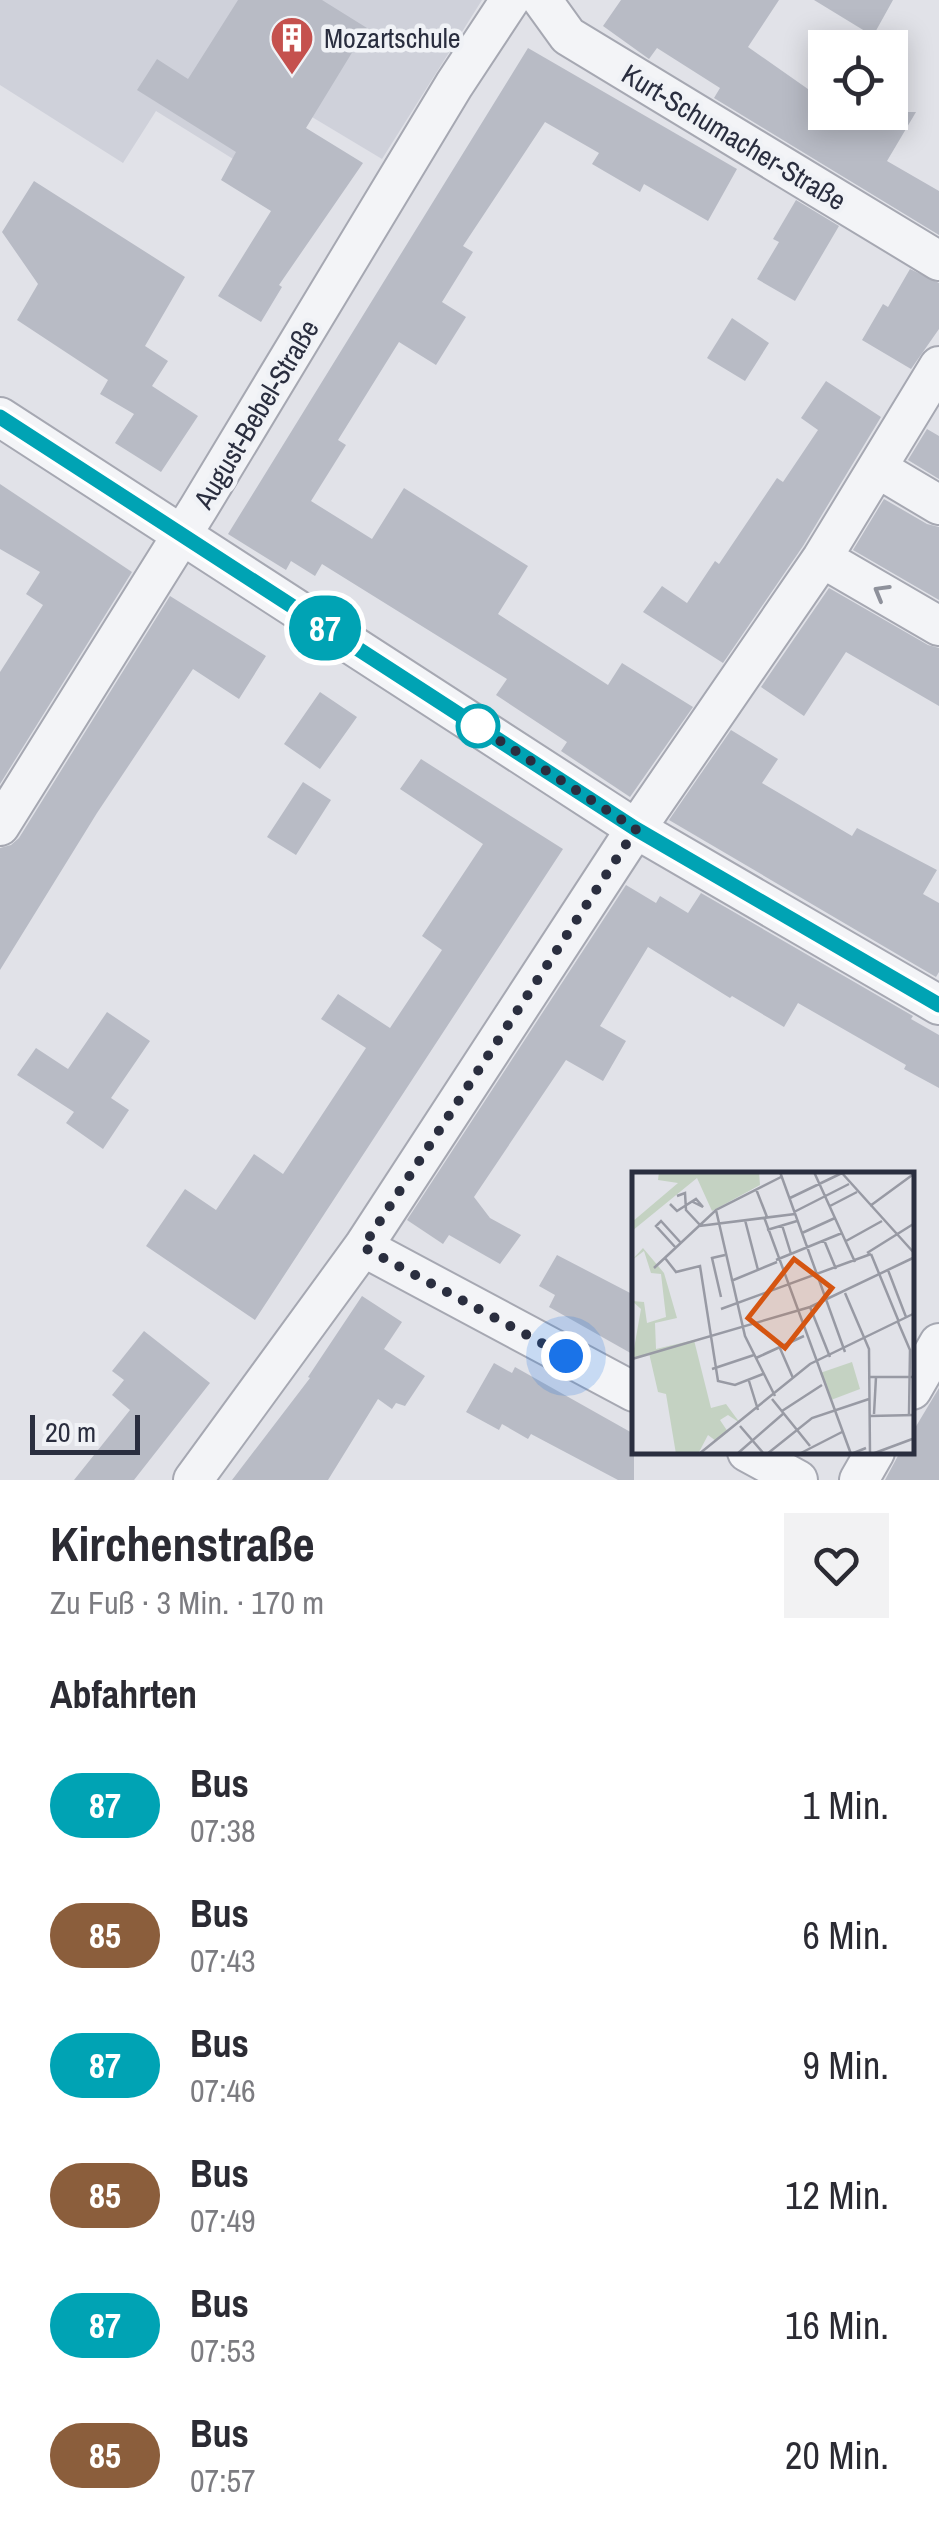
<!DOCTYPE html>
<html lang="de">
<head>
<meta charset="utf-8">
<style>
  :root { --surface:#fff; --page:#f2f2f3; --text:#2b2b33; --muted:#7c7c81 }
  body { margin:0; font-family:"Archivo Narrow",sans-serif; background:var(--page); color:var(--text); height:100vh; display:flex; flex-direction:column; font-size:38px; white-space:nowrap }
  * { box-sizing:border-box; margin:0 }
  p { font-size:32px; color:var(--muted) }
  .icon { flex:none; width:55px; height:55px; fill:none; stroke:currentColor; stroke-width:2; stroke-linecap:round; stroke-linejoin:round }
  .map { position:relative; height:1480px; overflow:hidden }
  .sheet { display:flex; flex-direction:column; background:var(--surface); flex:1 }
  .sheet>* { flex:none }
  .badge { padding:0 20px; border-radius:32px; font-size:35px; line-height:65px }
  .fabs { position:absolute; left:808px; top:30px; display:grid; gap:20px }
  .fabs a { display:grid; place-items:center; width:100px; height:100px; border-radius:0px; background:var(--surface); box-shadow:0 5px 25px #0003; font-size:50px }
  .scale { position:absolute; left:30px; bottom:25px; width:110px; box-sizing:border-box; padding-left:10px; border:5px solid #2a2e3f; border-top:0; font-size:28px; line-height:35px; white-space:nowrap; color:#2a2e3f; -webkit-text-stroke:8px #f0f2f6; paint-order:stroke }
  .you { position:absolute; width:50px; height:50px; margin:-25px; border:8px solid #fff; border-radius:50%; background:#1a73e8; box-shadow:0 0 0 15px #1a73e833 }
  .map>.badge { position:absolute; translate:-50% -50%; box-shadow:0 0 0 5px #fff }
  h2 { padding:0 50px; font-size:38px; line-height:90px }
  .round { display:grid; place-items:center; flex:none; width:105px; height:105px; border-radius:0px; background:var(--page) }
  .head { display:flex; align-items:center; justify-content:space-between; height:170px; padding:0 50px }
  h1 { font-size:48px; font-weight:700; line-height:75px }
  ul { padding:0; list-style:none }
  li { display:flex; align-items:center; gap:30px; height:130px; padding:0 50px }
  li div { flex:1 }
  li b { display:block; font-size:38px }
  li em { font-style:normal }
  li .badge { min-width:110px; font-weight:700; text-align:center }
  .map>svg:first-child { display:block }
</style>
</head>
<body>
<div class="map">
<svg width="939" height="1480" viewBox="0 0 939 1480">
  <rect width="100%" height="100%" fill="#e1e2e8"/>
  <path fill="#cfd1da" d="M 0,0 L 482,0 L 382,159 L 287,102 L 246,167 L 156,111 L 123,163 L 0,85 Z"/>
  <path fill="#b8bbc5" d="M 238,0 L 322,0 L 367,28 L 306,128 L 363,163 L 279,285 L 282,287 L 261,322 L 218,296 L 271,211 L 221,180 L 236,152 L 137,90 L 157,59 L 188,79 Z
    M 621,0 L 779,0 L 748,47 L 825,101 L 825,112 L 916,112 L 887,161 L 939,191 L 939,235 L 714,98 L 720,88 L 657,48 L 649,59 L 603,26 Z
    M 814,0 L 893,0 L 873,36 Z
    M 528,48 L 737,169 L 708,221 L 644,184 L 640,192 L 592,164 L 599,153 L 545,122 L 463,246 L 473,252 L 442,302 L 466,317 L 436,365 L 399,342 L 338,440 L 346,445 L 311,501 L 372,539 L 404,488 L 528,566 L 498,614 L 608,685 L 622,663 L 693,707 L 630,797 L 561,751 L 567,742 L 496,695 L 507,679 L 322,564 L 315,576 L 291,561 L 286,570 L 228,534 Z
    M 34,181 L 185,277 L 145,346 L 168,361 L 152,386 L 198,416 L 161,472 L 115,443 L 134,414 L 100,394 L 108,380 L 17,320 L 38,284 L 2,232 Z
    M 796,200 L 839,226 L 795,301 L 757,279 L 779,242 L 773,239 Z
    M 910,269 L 939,283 L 939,329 L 911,369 L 862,340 L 883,304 L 888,307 Z
    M 732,318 L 769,343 L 745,381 L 707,358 Z
    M 826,381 L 881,417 L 803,546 L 723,663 L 643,612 L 662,586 L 687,603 L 715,561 L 719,564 L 777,478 L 783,482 L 818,430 L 801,418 Z
    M 927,429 L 939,436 L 939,479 L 908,460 Z
    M 0,484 L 132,572 L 0,784 L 0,672 L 43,605 L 26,594 L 40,572 L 0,549 Z
    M 884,499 L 927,524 L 939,527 L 939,600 L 853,550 Z
    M 829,588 L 928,645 L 939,648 L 939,706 L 846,652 L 804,716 L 761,687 Z
    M 170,596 L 266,656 L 239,699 L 193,669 L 97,813 L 0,970 L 0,848 L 11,845 L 19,838 Z
    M 320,692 L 357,717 L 320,769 L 284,744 Z
    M 731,730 L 778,759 L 762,783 L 852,836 L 857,828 L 937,870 L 923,894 L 939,903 L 939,972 L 936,977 L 669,820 Z
    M 421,759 L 563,849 L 255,1320 L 146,1246 L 185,1189 L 216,1210 L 254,1154 L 283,1174 L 366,1048 L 321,1019 L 338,994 L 390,1028 L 442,950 L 422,936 L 483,844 L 400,789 Z
    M 303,782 L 331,800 L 296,855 L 267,837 Z
    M 626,885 L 656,903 L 660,896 L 688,913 L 701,893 L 913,1016 L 911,1019 L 939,1035 L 939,1088 L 904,1069 L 906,1065 L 798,1003 L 784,1027 L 732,996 L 730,998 L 648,947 L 600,1026 L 626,1041 L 603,1081 L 566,1060 L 474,1197 L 490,1218 L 521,1235 L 500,1264 L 449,1235 L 443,1244 L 407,1220 Z
    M 107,1012 L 150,1041 L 111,1098 L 129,1110 L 103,1149 L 66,1123 L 74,1112 L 17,1075 L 36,1048 L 68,1069 Z
    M 557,1255 L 634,1295 L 634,1355 L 549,1307 L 555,1295 L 539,1286 Z
    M 362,1296 L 402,1322 L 384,1349 L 425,1376 L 405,1406 L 396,1403 L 392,1409 L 378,1399 L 328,1480 L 232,1480 L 310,1378 L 308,1377 Z
    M 144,1331 L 210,1383 L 134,1480 L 74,1480 L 130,1410 L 112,1395 L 124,1380 L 112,1371 Z
    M 494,1363 L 512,1373 L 515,1367 L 634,1434 L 634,1480 L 618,1480 L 531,1434 L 528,1439 L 502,1424 L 499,1430 L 466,1412 Z
    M 939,1388 L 939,1480 L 885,1480 L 900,1452 L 912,1452 L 912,1433 Z"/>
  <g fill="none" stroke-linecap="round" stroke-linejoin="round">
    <defs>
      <path id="minor" d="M 542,0 L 568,36 L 939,261
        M 0,417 L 636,829 L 939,1005
        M 877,468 L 939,505
        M 822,558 L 939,626
        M 0,826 L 198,509 L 454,85 L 510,0
        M 363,1247 L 634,1392
        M 912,1390 L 939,1343
        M 747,1452 L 798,1480
        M 193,1480 L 363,1247 L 625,845 L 822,558 L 939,366
        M 859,1480 L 875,1452"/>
    </defs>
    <use href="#minor" stroke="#a6a8b2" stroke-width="42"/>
    <use href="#minor" stroke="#f3f4f7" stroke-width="38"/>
  </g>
  <defs><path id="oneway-chevron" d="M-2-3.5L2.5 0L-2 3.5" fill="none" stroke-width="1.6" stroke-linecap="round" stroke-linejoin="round" transform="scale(2.5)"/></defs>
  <use stroke="#8e919b" href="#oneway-chevron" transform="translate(881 592) rotate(-150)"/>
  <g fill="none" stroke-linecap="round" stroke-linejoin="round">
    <defs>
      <path id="line" d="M 0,417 L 636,829 L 939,1005"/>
    </defs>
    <use href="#line" stroke="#fff" stroke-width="22"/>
    <use href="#line" stroke="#00a3b4" stroke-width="15"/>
    <path stroke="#2a2e3f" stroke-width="10" stroke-dasharray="0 18" d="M 478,726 L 474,724 L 636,829 L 363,1247 L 566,1356"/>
  </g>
  <defs>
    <symbol id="building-pin" viewBox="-11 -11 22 30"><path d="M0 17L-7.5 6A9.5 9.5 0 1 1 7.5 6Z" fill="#c5514e" stroke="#f0f2f6"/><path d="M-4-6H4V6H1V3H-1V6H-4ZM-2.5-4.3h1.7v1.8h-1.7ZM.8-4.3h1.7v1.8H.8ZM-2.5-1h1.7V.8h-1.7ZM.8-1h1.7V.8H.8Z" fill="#fff"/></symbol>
  </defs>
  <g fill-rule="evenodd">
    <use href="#building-pin" x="267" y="13" width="50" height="68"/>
  </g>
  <circle fill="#fff" stroke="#00a3b4" stroke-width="5" cx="478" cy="726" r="20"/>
  <g text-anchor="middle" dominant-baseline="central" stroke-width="9" stroke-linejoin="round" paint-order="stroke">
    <g font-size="28" fill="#2a2e3f" stroke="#f0f2f6" text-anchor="start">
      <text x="324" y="38">Mozartschule</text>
    </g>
    <g font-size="28" fill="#2a2e3f" stroke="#f0f2f6">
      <text transform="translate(734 137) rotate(31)">Kurt-Schumacher-Straße</text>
      <text transform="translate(256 414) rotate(-59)">August-Bebel-Straße</text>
    </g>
  </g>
  <g transform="translate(632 1172)">
    <rect width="282" height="282" fill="#e1e2e8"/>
    <path d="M 27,0 L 127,0 L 128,13 L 80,39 L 65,6 L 0,59 L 0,50 L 46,11 L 26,8 ZM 11,76 L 32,101 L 45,146 L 23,151 L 24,177 L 62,168 L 79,236 L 94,232 L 108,251 L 96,243 L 88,248 L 96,260 L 84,269 L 76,263 L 66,282 L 44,282 L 34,222 L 26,220 L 17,181 L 0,188 L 9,137 L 0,129 L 12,130 L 15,151 L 34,145 L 29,102 L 19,101 L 12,79 L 0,88 ZM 220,190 L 228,217 L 199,228 L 188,201 Z" fill="#c4d2c2"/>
    <path fill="none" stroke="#989aa4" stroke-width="2.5" d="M 148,0 L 213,180M 182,0 L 223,90M 209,0 L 283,82M 124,17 L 135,45M 45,24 L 53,21 L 54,38 L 68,53M 158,26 L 210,1M 38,32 L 45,39 L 64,27 L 71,35 L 61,30M 198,34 L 225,20M 238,34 L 283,1M 84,38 L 113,164 L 143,224M 162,40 L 217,12M 132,45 L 219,282 L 234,276M 113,48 L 126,98M 150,53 L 159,82M 67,54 L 163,42M 135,58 L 165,49M 170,61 L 203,46M 192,68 L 204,97M 214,69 L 250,49M 44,76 L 24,54 L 29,49 L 49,71M 235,81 L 283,51M 239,82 L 267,150M 33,86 L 44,100 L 68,94 L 86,209 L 103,213 L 131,202M 144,88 L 210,61M 22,96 L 84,38 L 149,5M 256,98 L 274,145M 99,109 L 145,90M 213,121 L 237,177 L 238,282M 89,125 L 80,86 L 93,83M 178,135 L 198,185M 89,137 L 239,82M 266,150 L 278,178 L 277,242M 147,174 L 161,206M 124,186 L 172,164M 0,187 L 178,135 L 283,85M 80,197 L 122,183M 236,205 L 283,205M 117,209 L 126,238M 140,227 L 178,274M 150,239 L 190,213M 242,242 L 244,205M 238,244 L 283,243M 108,254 L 132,282M 67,282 L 178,192 L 283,141M 105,282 L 152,241M 135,282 L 180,246 L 237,227M 167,282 L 210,260M 240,282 L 283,266"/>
    <path fill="#d55511" fill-opacity="0.15" stroke="#d55511" stroke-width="5" d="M 162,87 L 200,116 L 153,176 L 116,146 Z"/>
    <rect width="282" height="282" fill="none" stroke="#2a2e3f" stroke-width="5"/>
  </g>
</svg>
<div class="fabs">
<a><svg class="icon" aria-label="locate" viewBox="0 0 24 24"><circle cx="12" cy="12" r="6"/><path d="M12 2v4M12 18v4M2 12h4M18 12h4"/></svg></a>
</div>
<div class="scale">20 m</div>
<div class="you" style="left:566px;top:1356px"></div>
<b class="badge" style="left:325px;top:628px;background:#00a3b4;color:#fff">87</b>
</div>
<section class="sheet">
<div class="head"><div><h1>Kirchenstraße</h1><p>Zu Fuß · 3 Min. · 170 m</p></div><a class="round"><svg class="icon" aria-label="heart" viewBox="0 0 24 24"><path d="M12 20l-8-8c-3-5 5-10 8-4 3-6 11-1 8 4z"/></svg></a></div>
<h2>Abfahrten</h2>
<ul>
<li><span class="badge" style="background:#00a3b4;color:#fff">87</span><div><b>Bus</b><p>07:38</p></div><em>1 Min.</em></li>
<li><span class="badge" style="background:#8b5e3c;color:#fff">85</span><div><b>Bus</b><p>07:43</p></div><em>6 Min.</em></li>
<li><span class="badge" style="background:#00a3b4;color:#fff">87</span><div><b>Bus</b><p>07:46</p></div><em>9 Min.</em></li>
<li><span class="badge" style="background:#8b5e3c;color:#fff">85</span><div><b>Bus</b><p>07:49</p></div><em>12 Min.</em></li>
<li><span class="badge" style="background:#00a3b4;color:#fff">87</span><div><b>Bus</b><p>07:53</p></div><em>16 Min.</em></li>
<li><span class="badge" style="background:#8b5e3c;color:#fff">85</span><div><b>Bus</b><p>07:57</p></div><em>20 Min.</em></li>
</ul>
</section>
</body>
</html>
